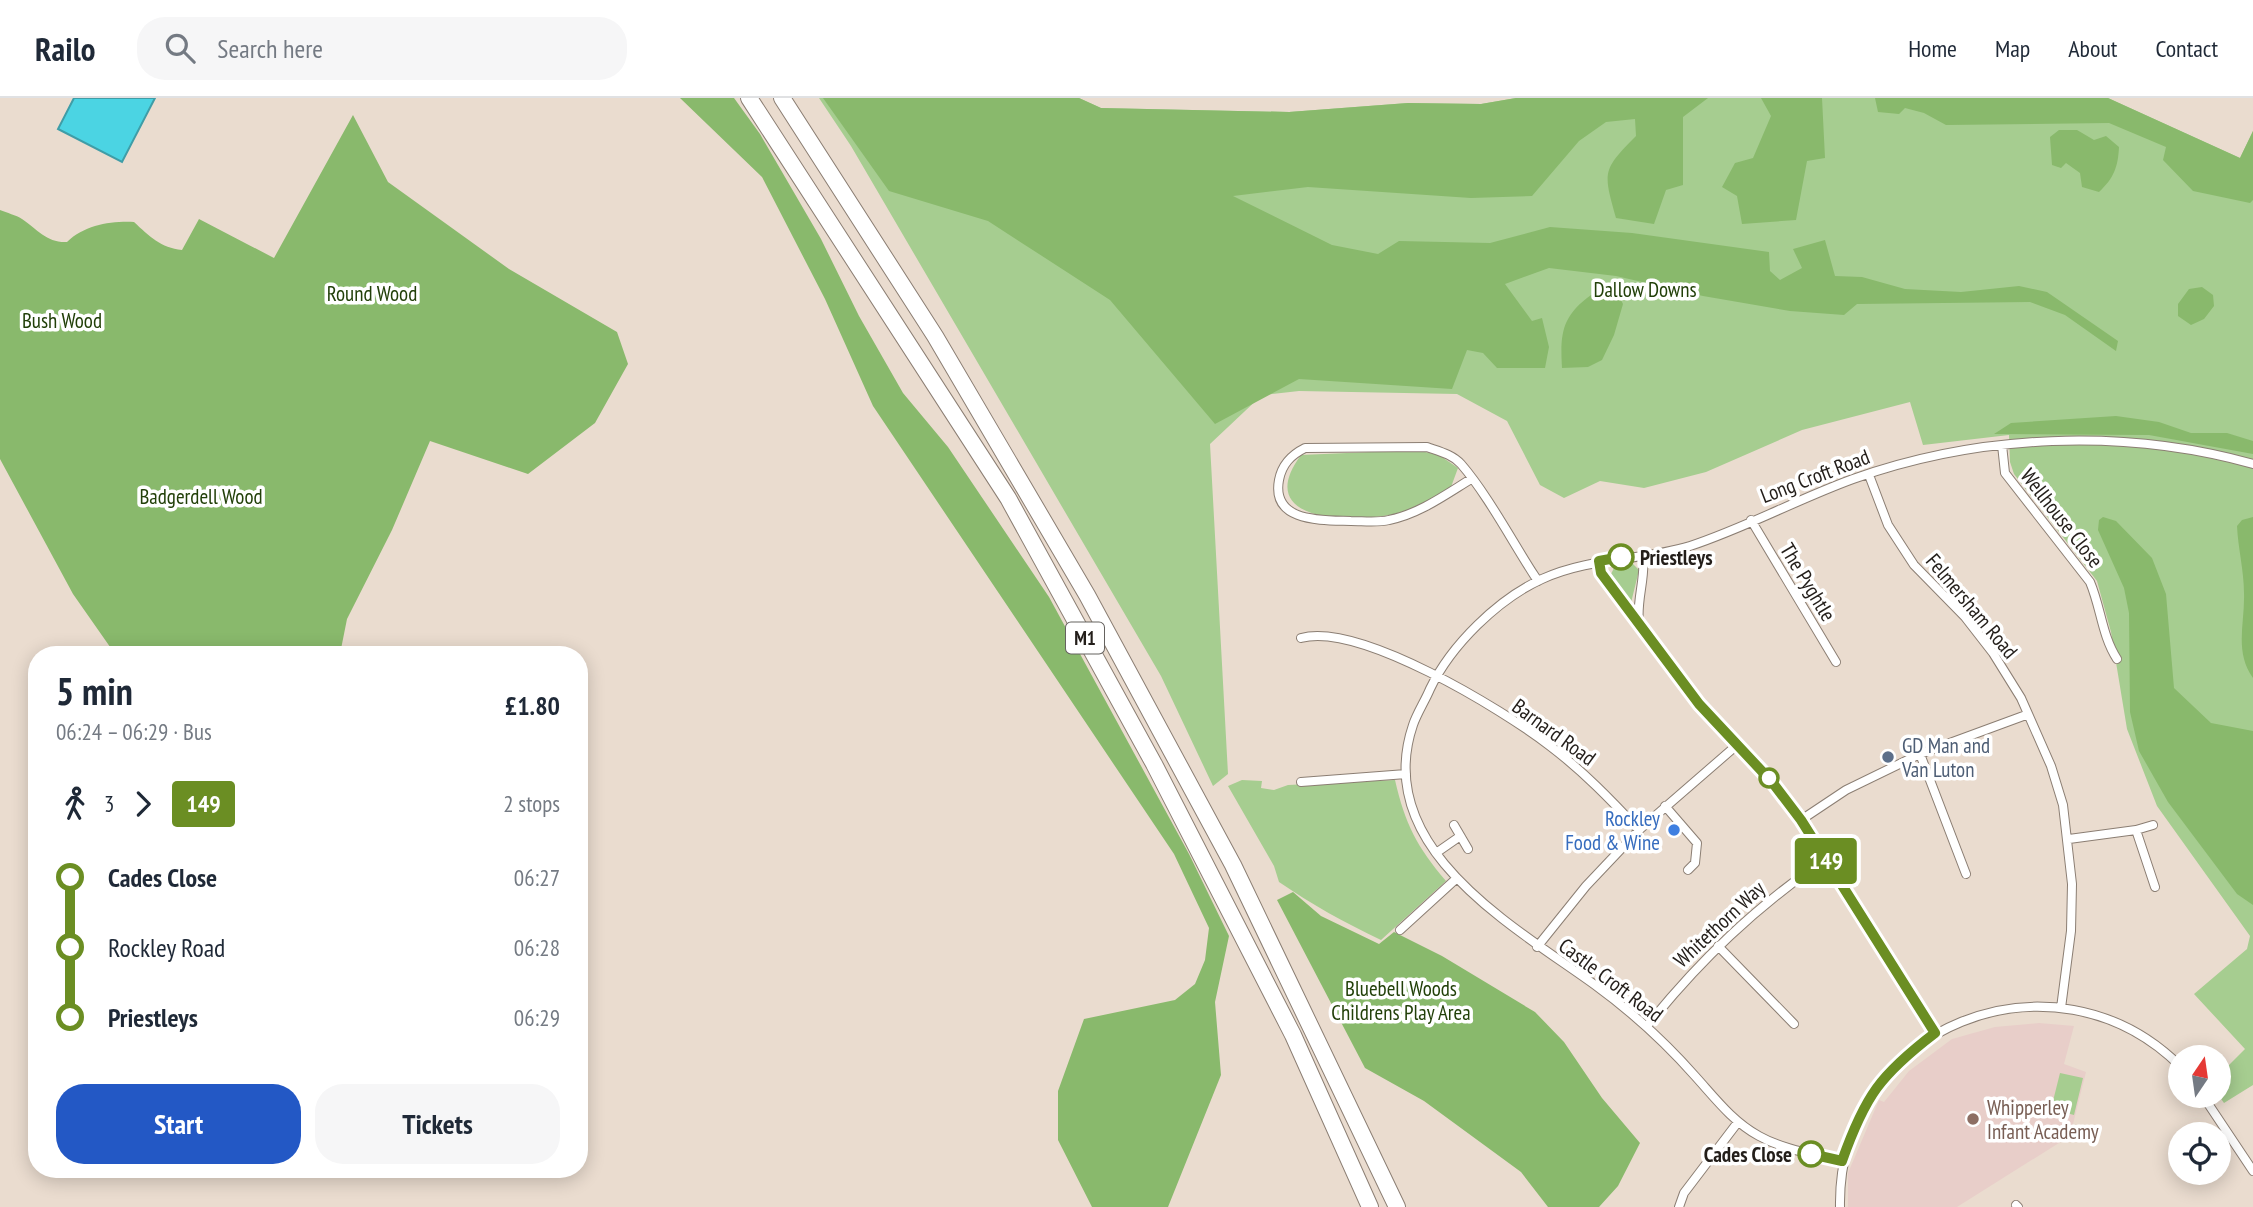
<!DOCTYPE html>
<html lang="en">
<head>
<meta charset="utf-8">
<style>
  :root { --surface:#fff; --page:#f6f6f7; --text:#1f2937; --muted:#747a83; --line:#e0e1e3; --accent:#2358c5 }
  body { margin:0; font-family:"PT Sans Narrow",sans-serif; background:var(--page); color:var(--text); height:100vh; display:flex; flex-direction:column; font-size:26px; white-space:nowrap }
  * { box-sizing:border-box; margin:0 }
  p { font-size:23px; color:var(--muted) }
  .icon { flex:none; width:38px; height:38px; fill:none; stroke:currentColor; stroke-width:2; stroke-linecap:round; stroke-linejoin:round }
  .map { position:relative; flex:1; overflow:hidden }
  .panel { position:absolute; left:28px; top:548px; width:560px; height:532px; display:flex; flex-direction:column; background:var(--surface); border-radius:28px; box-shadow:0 4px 18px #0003 }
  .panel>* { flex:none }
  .badge { padding:0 14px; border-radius:5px; font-size:24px; line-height:46px }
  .needle { width:46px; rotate:13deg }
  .buttons { position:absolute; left:2168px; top:947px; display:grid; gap:14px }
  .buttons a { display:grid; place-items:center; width:63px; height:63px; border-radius:50%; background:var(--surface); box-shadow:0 4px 18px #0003; font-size:35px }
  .map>.badge { position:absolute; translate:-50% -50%; box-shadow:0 0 0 4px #fff }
  .legs { display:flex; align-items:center; gap:10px; height:77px; padding:0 28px; font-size:23px }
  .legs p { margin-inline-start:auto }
  .overview { display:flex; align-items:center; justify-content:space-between; height:119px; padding:0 28px }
  h1 { font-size:38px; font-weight:800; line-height:52px }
  .cta { display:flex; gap:14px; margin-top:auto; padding:14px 28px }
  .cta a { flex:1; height:80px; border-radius:28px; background:var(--accent); color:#fff; font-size:28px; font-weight:800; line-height:80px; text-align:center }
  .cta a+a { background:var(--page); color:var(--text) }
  ul { padding:0 28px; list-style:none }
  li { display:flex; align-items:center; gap:24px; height:70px; font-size:26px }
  li i { display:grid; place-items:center; width:10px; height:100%; margin:0 9px; background:currentColor }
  li i::after { content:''; width:18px; height:18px; margin:-9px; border:5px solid; border-radius:50%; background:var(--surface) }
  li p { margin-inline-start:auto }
  li:first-child i { background:linear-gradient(#0000 50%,currentColor 0) }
  li:last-child i { background:linear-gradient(currentColor 50%,#0000 0) }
  header { display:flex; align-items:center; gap:42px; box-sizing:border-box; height:98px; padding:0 35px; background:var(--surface); border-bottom:2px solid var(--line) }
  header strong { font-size:33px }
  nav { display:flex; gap:38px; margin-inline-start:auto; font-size:24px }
  .search { width:490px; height:63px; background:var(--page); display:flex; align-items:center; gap:18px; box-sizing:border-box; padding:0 24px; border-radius:28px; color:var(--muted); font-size:26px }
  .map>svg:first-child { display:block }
</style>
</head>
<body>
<header>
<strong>Railo</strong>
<div class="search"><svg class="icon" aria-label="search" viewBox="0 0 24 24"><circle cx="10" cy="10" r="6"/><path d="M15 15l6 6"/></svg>Search here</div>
<nav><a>Home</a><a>Map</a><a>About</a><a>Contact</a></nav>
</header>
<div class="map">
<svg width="2253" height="1109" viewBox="0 0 2253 1109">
  <rect width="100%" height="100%" fill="#eadccf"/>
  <path fill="#e8cec9" d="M 2039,925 L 2074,928 L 2064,966 L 2086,974 L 2070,1038 L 1957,1109 L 1848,1109 L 1848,1075 L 1879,1002 L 1884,1004 L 1909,973 L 1952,941 L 1995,929 Z"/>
  <path fill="#a6cd90" d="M 819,0 L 1079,0 L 1101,10 L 1289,14 L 1408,5 L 1481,6 L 1516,0 L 2108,0 L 2240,60 L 2253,33 L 2253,987 L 2224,1005 L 2219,998 L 2219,977 L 2245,951 L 2194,896 L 2247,851 L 2250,838 L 2157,708 L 2127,631 L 2111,534 L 2097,483 L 2014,376 L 2010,364 L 2009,337 L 1923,347 L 1910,304 L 1802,332 L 1706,374 L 1644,390 L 1600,383 L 1564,400 L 1540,387 L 1507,323 L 1457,296 L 1299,293 L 1262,297 L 1210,346 L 1228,676 L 1213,688 L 1161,578 L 851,48 Z
    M 1416,352 L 1439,357 L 1458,370 L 1451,389 C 1434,399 1417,410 1398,415 C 1356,426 1250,426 1301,357 Z
    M 1631,464 L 1639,472 L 1630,509 L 1610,478 L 1616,466 Z
    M 1242,682 L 1262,683 L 1261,690 L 1274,692 L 1288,687 L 1395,682 C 1405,726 1417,749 1446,783 L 1381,842 C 1345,825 1311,806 1279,784 L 1274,768 L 1228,688 Z
    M 2060,975 L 2083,980 L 2074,1017 L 2051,1011 Z"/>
  <path fill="#89b96c" d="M 680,0 L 734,0 L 760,36 L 821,141 L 859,218 L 903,295 L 948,349 L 1049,499 L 1189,756 L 1229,838 L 1215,904 L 1221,977 L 1168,1109 L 1092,1109 L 1058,1042 L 1058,993 L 1084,921 L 1175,902 L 1195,886 L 1205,862 L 1209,830 L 1174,756 L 873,308 L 825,201 L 762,79 Z
    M 823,0 L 1079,0 L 1101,10 L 1289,14 L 1408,5 L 1481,6 L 1516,0 L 1708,0 L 1683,19 L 1683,87 L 1666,92 L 1654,126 L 1616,120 C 1603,74 1602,72 1636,38 L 1635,21 L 1606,24 L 1579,43 L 1532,98 L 1471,100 L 1308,89 L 1233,98 L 1332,147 L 1378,156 L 1399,143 L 1490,145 L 1550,129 L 1632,135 L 1769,154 L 1770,173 L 1780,182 L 1802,170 L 1793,151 L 1825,142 L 1835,178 L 1862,179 L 1905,191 L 1961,194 L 2019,188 L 2047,194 L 2118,243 L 2116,253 L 2065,217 L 2030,204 L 1857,206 L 1844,217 L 1790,213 L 1703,198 L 1616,178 L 1549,170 L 1505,186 L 1532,223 L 1542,220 L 1549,249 L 1545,270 L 1497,270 L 1483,255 L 1467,252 L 1452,291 L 1299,281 L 1215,326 L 1110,202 L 988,123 L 889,93 Z
    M 1761,0 L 1822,0 L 1825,60 L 1807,63 L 1796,122 L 1742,126 L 1737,98 L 1722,89 L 1735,65 L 1753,60 L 1771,18 Z
    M 1875,0 L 2108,0 L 2240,60 L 2253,33 L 2253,102 L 2250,105 L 2193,93 L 2163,62 L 2166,49 L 2109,25 L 1946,27 L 1924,15 L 1905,10 L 1899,16 L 1878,14 Z
    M 353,17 L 388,84 L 509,171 L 617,234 L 628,266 L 595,325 L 528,376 L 430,343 L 392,432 L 347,521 L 340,556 L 115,556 L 73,496 L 0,361 L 0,112 C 7,115 16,117 22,121 C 38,132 47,145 67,144 C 85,127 110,123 134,124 C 149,138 161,150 182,152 L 199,121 L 274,160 Z
    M 2059,32 L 2077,32 L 2094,42 L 2106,38 L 2119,49 C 2118,69 2114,80 2099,94 L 2082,89 L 2080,75 L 2066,65 L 2061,70 L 2052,67 L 2050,39 Z
    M 2202,189 L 2213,197 L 2214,208 L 2204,221 L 2191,227 L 2178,218 L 2178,206 L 2189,191 Z
    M 1591,197 L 1619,198 L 1623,206 L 1614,237 L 1602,262 L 1588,269 L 1562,270 C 1560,235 1562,218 1591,197 Z
    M 2116,318 L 2159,324 L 2191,335 L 2227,335 L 2253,343 L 2253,356 L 2149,337 L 1994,336 L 2011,325 Z
    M 2103,419 L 2116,423 L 2152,460 L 2166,496 L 2174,590 L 2211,625 L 2253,633 L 2253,807 L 2237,796 L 2168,704 L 2139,653 L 2130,614 L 2129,515 L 2124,490 L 2098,432 L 2099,422 Z
    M 2253,419 L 2253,580 C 2234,553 2245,526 2244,495 C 2244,473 2238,450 2237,428 L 2242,422 Z
    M 1293,794 L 1321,818 L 1379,846 L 1394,834 L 1442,858 L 1535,914 L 1564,944 L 1602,1000 L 1640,1045 L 1618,1088 L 1599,1109 L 1548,1109 L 1521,1074 L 1424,1003 L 1365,970 L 1277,802 Z"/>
  <path fill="#4bd4e3" stroke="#3f9da7" stroke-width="2" d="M 74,0 L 155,0 L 122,64 L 58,31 Z"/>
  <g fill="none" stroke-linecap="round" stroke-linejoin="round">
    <defs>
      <path id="street" d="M 2002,347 L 2005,375 L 2090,484 C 2101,510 2102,538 2117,561
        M 1869,377 L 1888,427 L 1914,467 L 1965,519 L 1993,555 L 2021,600 L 2051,668 L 2063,707 L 2072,786 L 2071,833 L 2061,910
        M 1471,381 C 1445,397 1419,416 1389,422 C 1377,425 1363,423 1351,423 C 1323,422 1271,425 1279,382 C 1282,366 1291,357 1305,350 L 1427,349 C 1438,353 1452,356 1461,366 C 1487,396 1512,443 1534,477 L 1538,483
        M 1751,422 L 1836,564
        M 1599,463 L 1601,475 L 1699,606 L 1772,684 L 1801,722 L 1935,935
        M 1639,526 C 1636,502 1646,480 1643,456
        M 1301,540 C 1359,524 1502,611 1550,648 C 1583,673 1611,702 1639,732
        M 1920,656 L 1966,776
        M 1301,684 L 1406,676
        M 1665,708 L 1697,745 L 1695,765 L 1688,772
        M 1801,722 L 1846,692 L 1920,656 L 2026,617
        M 1454,727 L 1468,751
        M 2136,732 L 2153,727
        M 2069,741 L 2136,732 L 2155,789
        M 1436,755 L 1459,739
        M 1400,832 L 1457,780
        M 1718,848 L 1794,926
        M 1537,849 L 1586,788 L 1639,732 L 1737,647
        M 1647,928 C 1701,861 1754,811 1825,761
        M 2203,998 L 2253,1073
        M 1842,1063 C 1814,1056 1784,1052 1759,1038 C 1732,1023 1715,1000 1695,978 C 1665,944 1632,914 1595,887 C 1515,829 1371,750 1413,627 C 1417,615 1425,603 1430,591 C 1451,547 1498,501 1542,481 C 1590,459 1641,463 1690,448 C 1745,430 1798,401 1853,381 C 1979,336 2124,330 2253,366
        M 2016,1107 L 2018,1109
        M 1679,1109 L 1684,1095 L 1738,1024
        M 1840,1109 C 1837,928 2054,843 2180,968"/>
      <path id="highway" d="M 749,0 L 1008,400 L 1154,666 L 1293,937 L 1370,1109
        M 782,0 L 935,238 L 1087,497 L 1233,767 L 1397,1109"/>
    </defs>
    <use href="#street" stroke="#8b7e73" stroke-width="10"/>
    <use href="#highway" stroke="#8b7e73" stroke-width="18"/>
    <use href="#street" stroke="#fff" stroke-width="8"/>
    <use href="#highway" stroke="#fff" stroke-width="16"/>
  </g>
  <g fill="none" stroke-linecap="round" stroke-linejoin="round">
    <defs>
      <path id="line-1" d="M 1621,459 L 1599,463 L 1601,475 L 1699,606 L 1772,684 L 1801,722 L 1935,935 C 1880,977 1865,998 1842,1063 L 1811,1056"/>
    </defs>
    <use href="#line-1" stroke="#fff" stroke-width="16"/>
    <use href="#line-1" stroke="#6b8e23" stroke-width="10"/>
  </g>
  <g fill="#fff" stroke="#6b8e23" stroke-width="3.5">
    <circle cx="1621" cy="459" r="12"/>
    <circle cx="1769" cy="680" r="9"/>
    <circle cx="1811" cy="1056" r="12"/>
  </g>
  <circle fill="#5c6f8a" stroke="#fff" stroke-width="2.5" cx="1888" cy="659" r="7"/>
  <circle fill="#3f7fe0" stroke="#fff" stroke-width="2.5" cx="1674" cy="732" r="7"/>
  <circle fill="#8d6e63" stroke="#fff" stroke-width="2.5" cx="1973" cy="1021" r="7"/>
  <g text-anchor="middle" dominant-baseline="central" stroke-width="7" stroke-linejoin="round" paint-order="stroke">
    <rect fill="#fff" stroke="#65625f" stroke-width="2" x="1066" y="524.5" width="38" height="31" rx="5"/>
    <g font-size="19" font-weight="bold" fill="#231e1a">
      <text x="1085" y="540">M1</text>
    </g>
    <g font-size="21" fill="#224009" stroke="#fff">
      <text x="1645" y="191">Dallow Downs</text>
      <text x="372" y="195">Round Wood</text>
      <text x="62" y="222">Bush Wood</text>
      <text x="201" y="398">Badgerdell Wood</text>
      <text x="1401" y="890">Bluebell Woods<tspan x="1401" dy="24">Childrens Play Area</tspan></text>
    </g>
    <g font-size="21" fill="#231e1a" stroke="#fff">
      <text transform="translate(1815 378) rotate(-21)">Long Croft Road</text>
      <text transform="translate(2062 420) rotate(52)">Wellhouse Close</text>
      <text transform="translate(1808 484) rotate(59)">The Pyghtle</text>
      <text transform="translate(1972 508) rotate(50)">Felmersham Road</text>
      <text transform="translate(1554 634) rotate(36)">Barnard Road</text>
      <text transform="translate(1719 826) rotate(-43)">Whitethorn Way</text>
      <text transform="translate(1611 882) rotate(37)">Castle Croft Road</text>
    </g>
    <g font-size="21" font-weight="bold" fill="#231e1a" stroke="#fff" text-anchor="start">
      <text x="1640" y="459">Priestleys</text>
      <text x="1792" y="1056" text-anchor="end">Cades Close</text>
    </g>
    <g font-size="21" fill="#4e5e75" stroke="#fff" text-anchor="start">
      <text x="1902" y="647">GD Man and<tspan x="1902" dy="24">Van Luton</tspan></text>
    </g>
    <g font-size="21" fill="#366cbe" stroke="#fff" text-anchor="end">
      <text x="1660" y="720">Rockley<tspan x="1660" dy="24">Food &amp; Wine</tspan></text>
    </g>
    <g font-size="21" fill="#785e54" stroke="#fff" text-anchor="start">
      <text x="1987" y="1009">Whipperley<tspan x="1987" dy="24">Infant Academy</tspan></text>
    </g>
  </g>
</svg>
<div class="buttons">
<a><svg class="needle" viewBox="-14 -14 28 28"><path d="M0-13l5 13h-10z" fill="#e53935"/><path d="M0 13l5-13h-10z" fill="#747a83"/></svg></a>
<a><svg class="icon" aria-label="locate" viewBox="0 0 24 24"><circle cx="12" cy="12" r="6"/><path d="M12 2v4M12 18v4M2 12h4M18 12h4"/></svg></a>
</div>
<b class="badge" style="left:1826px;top:763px;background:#6b8e23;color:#fff">149</b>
<section class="panel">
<div class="overview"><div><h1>5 min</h1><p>06:24 – 06:29 · Bus</p></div><b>£1.80</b></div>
<div class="legs"><svg class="icon" aria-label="walk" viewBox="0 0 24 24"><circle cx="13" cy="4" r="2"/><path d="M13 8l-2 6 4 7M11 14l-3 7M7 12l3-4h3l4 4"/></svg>3<svg class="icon" aria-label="forward" viewBox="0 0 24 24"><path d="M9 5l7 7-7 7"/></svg><b class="badge" style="background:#6b8e23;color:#fff">149</b><p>2 stops</p></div>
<ul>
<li><i style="color:#6b8e23"></i><b>Cades Close</b><p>06:27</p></li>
<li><i style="color:#6b8e23"></i><span>Rockley Road</span><p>06:28</p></li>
<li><i style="color:#6b8e23"></i><b>Priestleys</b><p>06:29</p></li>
</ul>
<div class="cta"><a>Start</a><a>Tickets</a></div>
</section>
</div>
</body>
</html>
